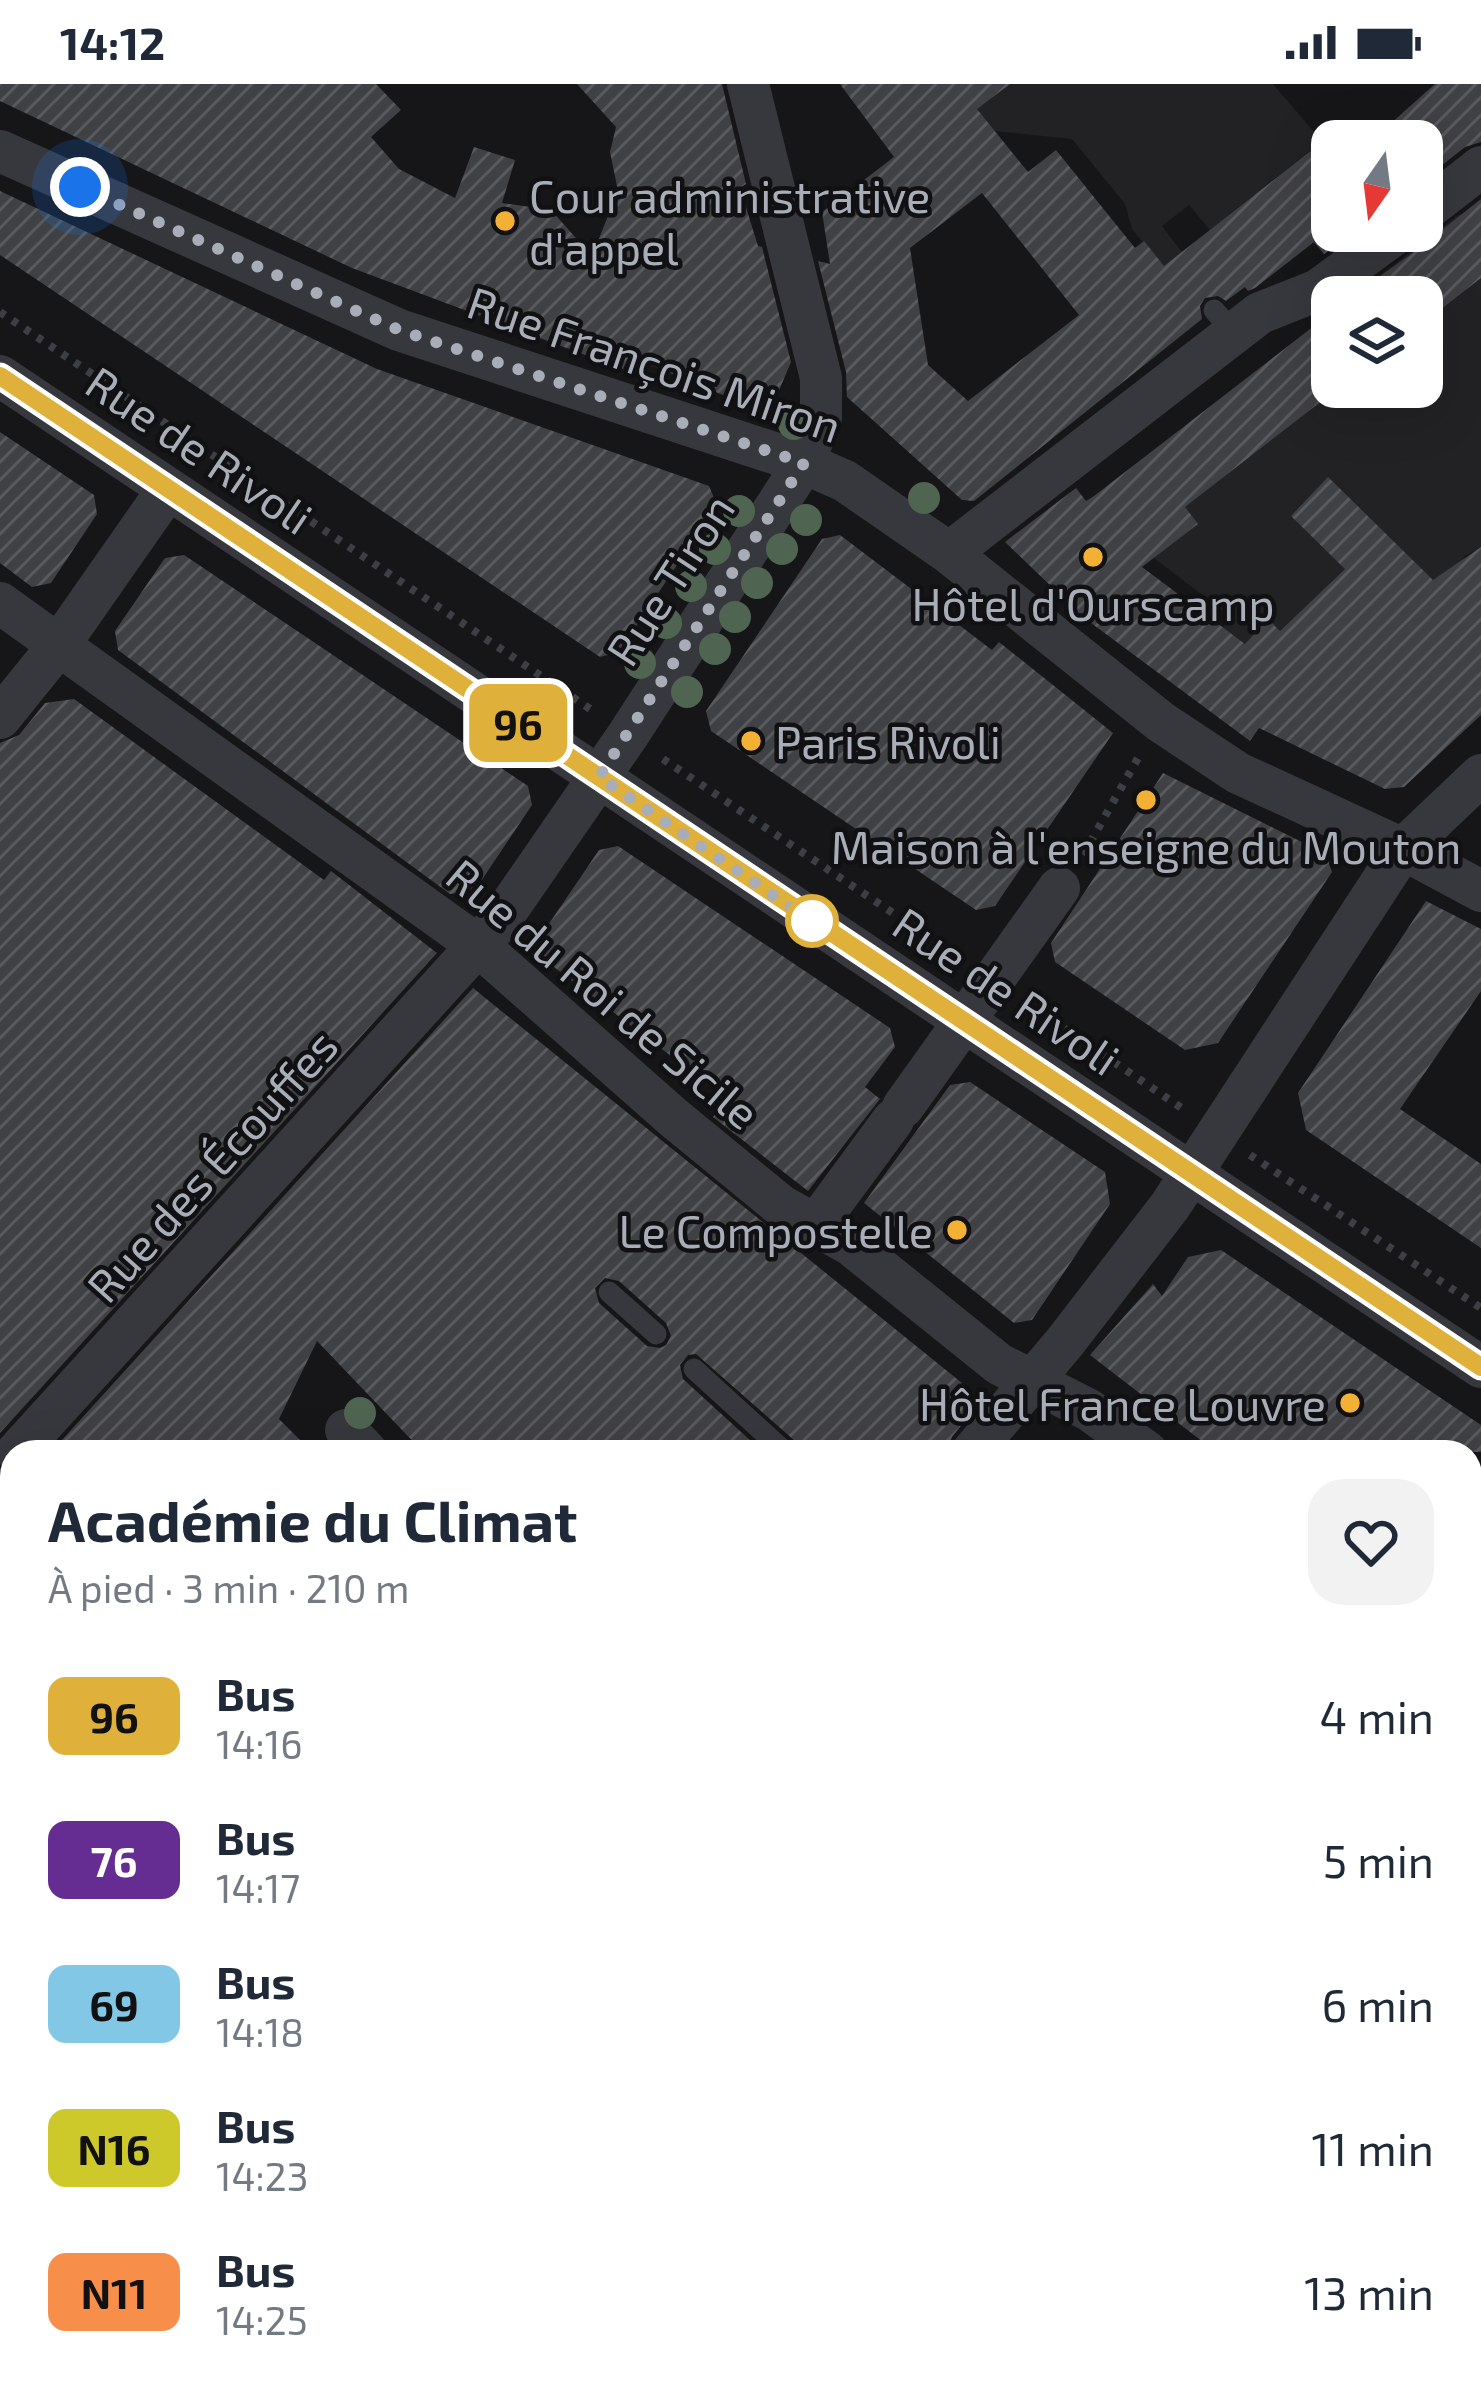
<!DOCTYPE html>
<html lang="fr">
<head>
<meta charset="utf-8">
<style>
  :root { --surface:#fff; --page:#f2f2f3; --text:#1f2937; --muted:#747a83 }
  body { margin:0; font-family:"Exo 2",sans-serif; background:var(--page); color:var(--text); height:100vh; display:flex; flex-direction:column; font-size:45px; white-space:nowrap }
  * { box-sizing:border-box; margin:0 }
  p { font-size:39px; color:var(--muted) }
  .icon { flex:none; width:66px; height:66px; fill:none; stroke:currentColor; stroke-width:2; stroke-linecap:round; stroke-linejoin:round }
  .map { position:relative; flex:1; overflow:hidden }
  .details { position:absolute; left:0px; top:1356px; width:1482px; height:951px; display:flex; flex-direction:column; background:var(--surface); border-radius:36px 36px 0 0; box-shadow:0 12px 48px #0002 }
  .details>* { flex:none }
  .badge { padding:0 24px; border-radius:18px; font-size:42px; line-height:78px }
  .needle { width:78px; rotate:194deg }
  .tools { position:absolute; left:1311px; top:36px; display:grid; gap:24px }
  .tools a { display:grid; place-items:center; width:132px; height:132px; border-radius:24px; background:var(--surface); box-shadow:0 12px 48px #0002; font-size:60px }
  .you { position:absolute; width:60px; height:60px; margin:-30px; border:9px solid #fff; border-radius:50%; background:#1a73e8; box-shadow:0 0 0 18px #1a73e833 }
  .map>.badge { position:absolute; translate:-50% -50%; box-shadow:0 0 0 6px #fff }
  .round { display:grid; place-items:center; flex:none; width:126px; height:126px; border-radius:36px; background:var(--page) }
  .head { display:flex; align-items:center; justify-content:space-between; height:204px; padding:0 48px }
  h1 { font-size:57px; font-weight:700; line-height:90px }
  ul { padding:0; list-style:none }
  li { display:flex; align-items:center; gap:36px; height:144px; padding:0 48px }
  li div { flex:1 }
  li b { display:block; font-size:45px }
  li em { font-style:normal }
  li .badge { min-width:132px; font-weight:700; text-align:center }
  .status { display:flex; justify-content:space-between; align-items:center; height:84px; padding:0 60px; background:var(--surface); direction:ltr }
  .status svg { height:33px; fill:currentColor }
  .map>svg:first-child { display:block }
</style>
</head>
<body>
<div class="status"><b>14:12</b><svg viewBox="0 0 49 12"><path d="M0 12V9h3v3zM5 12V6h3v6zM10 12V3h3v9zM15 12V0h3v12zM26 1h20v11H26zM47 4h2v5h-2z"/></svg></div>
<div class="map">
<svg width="1481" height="2306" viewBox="0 0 1481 2306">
  <defs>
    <pattern id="building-hatch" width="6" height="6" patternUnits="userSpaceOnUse" patternTransform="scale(3)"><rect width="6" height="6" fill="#404145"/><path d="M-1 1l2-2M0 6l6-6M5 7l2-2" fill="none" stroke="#595a5e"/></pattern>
  </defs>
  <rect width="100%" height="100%" fill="#161618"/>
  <path fill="#222225" d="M 994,0 L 1273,0 L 1322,57 L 1210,146 L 1189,121 L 1162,142 L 1188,176 L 1169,190 L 1132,145 L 1125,120 L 1072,55 L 994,47 L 977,25 Z
    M 1481,125 L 1481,463 L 1465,472 L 1438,502 L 1345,485 L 1280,547 L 1267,535 L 1245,566 L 1215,556 L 1230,532 L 1146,468 L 1332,228 L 1332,303 L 1422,303 L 1422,213 L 1352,213 L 1458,131 Z
    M 1470,2150 L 1481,2160 L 1481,2306 L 1339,2306 L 1348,2295 L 1470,2295 Z"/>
  <path fill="url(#building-hatch)" fill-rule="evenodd" d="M 0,0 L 376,0 L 401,26 L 371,53 L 399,85 L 455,114 L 474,63 L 515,76 L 502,119 L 551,126 L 592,172 L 618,107 L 610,68 L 616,43 L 577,0 L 722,0 L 746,100 L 740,104 L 758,162 L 762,163 L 791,278 L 769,330 L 629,272 L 623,285 L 352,184 L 0,17 Z
    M 840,0 L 1010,0 L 977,25 L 1028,88 L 1056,66 L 1135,164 L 1144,157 L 1164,182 L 1332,50 L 1332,144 L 1328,147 L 1356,147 L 1324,170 L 1314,158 L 1255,204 L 1248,207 L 1245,203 L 1226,217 L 1218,212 L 1205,214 L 1200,222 L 1202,235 L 974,417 L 962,416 L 847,313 L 846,288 L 818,177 L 830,180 L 822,128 L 894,73 ZM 982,109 L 1079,231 L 968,317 L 928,281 L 910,164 Z
    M 1435,0 L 1481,0 L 1481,58 L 1465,63 L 1422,97 L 1422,57 L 1371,57 Z
    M 0,107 L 377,285 L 709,402 L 717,421 L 619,568 L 600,573 L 0,171 Z
    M 1481,115 L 1481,194 L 1422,240 L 1422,213 L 1355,210 L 1414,168 L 1423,154 L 1438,149 Z
    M 1332,228 L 1332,309 L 1185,423 L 1198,440 L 1142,483 L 1245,560 L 1268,535 L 1280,547 L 1345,485 L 1291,432 L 1328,393 L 1433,496 L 1481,463 L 1481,631 L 1404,703 L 1385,705 L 1259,644 L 1250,657 L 1083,533 L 1005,458 L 1076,404 L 1086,417 L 1094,412 Z
    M 0,348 L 94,411 L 97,430 L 51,499 L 32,503 L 0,479 Z
    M 840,451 L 992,566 L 999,558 L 1113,649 L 995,822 L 976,826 L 711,647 L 706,627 L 822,455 Z
    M 184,471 L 528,702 L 532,721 L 475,806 L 450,810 L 118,566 L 115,547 L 165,474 Z
    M 74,615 L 324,796 L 331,787 L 437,869 L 0,1349 L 0,659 L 19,651 L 45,619 Z
    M 1163,689 L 1326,770 L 1332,788 L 1218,959 L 1185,966 L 1055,878 L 1051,859 Z
    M 618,762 L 890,944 L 895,963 L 865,1003 L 880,1015 L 808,1107 L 713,1033 L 729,1016 L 542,874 L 540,853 L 599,766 Z
    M 1426,817 L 1481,845 L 1481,907 L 1400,1025 L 1481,1080 L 1481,1164 L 1306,1046 L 1298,1009 Z
    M 473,904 L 962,1299 L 964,1338 L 952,1353 L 947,1368 L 800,1368 L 795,1357 L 696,1270 L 688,1271 L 680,1281 L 683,1295 L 763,1368 L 423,1368 L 317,1257 L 279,1335 L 312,1368 L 51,1368 ZM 605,1194 L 619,1197 L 666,1239 L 671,1252 L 666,1261 L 660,1264 L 647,1262 L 599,1219 L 595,1204 Z
    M 970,998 L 1105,1088 L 1110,1120 L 1032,1236 L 1014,1239 L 864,1119 L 950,1001 Z
    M 1221,1166 L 1481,1341 L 1481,1368 L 1216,1368 L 1090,1271 L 1153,1200 L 1162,1212 L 1188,1173 Z"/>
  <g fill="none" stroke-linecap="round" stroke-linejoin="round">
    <path stroke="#3d3f44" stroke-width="8" stroke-dasharray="6 9" stroke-linecap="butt" d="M 0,228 L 596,629
      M 663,675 L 960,874
      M 1083,771 L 1138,674
      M 1027,919 L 1183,1025
      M 1250,1071 L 1481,1224"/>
    <path stroke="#37383d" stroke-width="21" d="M 1214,226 L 1234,249
      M 609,1208 L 656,1250
      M 694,1285 L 785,1368"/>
    <path stroke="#37383d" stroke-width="42" d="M 0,67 L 399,246 L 804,379 L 845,397 L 949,469 L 1161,638 L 1238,689 L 1403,765 L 1481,807
      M 1422,129 L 1481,83
      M 0,292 L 1481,1283
      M 949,469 L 1260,229 L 1318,206 L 1399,147
      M 0,519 L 480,863 L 674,1034 L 780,1121 L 851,1161 L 999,1280 L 1089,1326 L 1147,1368
      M 0,634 L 59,561 L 168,405
      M 903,1023 L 1059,804
      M 815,1142 L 893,1036
      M 346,1346 L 367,1368
      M 17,1368 L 499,838 L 628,651 L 804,379 L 821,333 L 821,294 L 748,0
      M 972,1368 L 1065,1258 L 1170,1122 L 1403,765 L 1481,691
      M 1470,1627 L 1481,1615
      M 0,1751 L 12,1763
      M 0,1908 L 12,1901
      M 0,2042 L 12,2061
      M 1470,2091 L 1481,2077
      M 834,2295 L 845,2306
      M 55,2306 L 69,2295
      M 502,2306 L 515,2295
      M 1301,2306 L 1310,2295"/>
  </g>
  <g fill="#506452">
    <circle cx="794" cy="340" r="16"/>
    <circle cx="924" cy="414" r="16"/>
    <circle cx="739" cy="427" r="16"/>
    <circle cx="806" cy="436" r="16"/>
    <circle cx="715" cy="465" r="16"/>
    <circle cx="782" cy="465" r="16"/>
    <circle cx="757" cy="499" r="16"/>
    <circle cx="691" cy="502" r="16"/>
    <circle cx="735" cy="533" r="16"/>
    <circle cx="666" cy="539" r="16"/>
    <circle cx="715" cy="565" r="16"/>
    <circle cx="640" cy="579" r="16"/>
    <circle cx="687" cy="608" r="16"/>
    <circle cx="360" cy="1329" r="16"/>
  </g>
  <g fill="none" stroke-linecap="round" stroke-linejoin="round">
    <defs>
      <path id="line" d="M 0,292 L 1481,1283"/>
    </defs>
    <use href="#line" stroke="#fff" stroke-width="27"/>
    <use href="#line" stroke="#dfb03a" stroke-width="18"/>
    <path stroke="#a8adb8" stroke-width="12" stroke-dasharray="0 21.6" d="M 80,103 L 399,246 L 804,379 L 599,693 L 814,839 L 812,837"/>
  </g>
  <g fill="#f2b134" stroke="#111113" stroke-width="4.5">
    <circle cx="505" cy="137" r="12"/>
    <circle cx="1093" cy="473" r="12"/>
    <circle cx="751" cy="657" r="12"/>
    <circle cx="1146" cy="716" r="12"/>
    <circle cx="957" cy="1146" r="12"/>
    <circle cx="1350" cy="1319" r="12"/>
  </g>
  <circle fill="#fff" stroke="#dfb03a" stroke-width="6" cx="812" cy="837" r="24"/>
  <g text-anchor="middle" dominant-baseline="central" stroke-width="9" stroke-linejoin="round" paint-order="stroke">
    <g font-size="45" fill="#a8adb8" stroke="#111113" text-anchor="start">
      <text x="529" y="111">Cour administrative<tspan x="529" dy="52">d'appel</tspan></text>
      <text x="1093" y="519" text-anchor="middle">Hôtel d'Ourscamp</text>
      <text x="775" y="657">Paris Rivoli</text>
      <text x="1146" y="762" text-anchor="middle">Maison à l'enseigne du Mouton</text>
      <text x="933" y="1146" text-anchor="end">Le Compostelle</text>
      <text x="1326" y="1319" text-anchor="end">Hôtel France Louvre</text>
    </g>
    <g font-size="45" fill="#a8adb8" stroke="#111113">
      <text transform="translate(655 279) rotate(19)">Rue François Miron</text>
      <text transform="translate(200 365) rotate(34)">Rue de Rivoli</text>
      <text transform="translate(669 495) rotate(-57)">Rue Tiron</text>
      <text transform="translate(1007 906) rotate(34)">Rue de Rivoli</text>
      <text transform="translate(604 909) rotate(40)">Rue du Roi de Sicile</text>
      <text transform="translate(211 1081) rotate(-48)">Rue des Écouffes</text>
    </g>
  </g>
</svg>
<div class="tools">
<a><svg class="needle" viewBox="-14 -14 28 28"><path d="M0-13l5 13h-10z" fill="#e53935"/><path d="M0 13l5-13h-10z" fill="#747a83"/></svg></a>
<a><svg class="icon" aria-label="layers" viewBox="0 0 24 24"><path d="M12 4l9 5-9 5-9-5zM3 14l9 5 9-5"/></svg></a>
</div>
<div class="you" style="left:80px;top:103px"></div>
<b class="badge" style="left:518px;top:639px;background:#dfb03a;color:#111">96</b>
<section class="details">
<div class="head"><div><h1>Académie du Climat</h1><p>À pied · 3 min · 210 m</p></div><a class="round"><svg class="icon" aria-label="heart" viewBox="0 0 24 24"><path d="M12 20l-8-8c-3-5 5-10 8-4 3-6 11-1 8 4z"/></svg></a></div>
<ul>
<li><span class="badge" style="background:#dfb03a;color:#111">96</span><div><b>Bus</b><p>14:16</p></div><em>4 min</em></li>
<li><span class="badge" style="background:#652d91;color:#fff">76</span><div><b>Bus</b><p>14:17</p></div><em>5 min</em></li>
<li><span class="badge" style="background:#82c8e6;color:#111">69</span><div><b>Bus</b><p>14:18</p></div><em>6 min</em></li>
<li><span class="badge" style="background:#cec92a;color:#111">N16</span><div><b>Bus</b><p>14:23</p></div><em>11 min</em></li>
<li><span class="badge" style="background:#f78f4b;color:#111">N11</span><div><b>Bus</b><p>14:25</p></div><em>13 min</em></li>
</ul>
</section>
</div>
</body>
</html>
